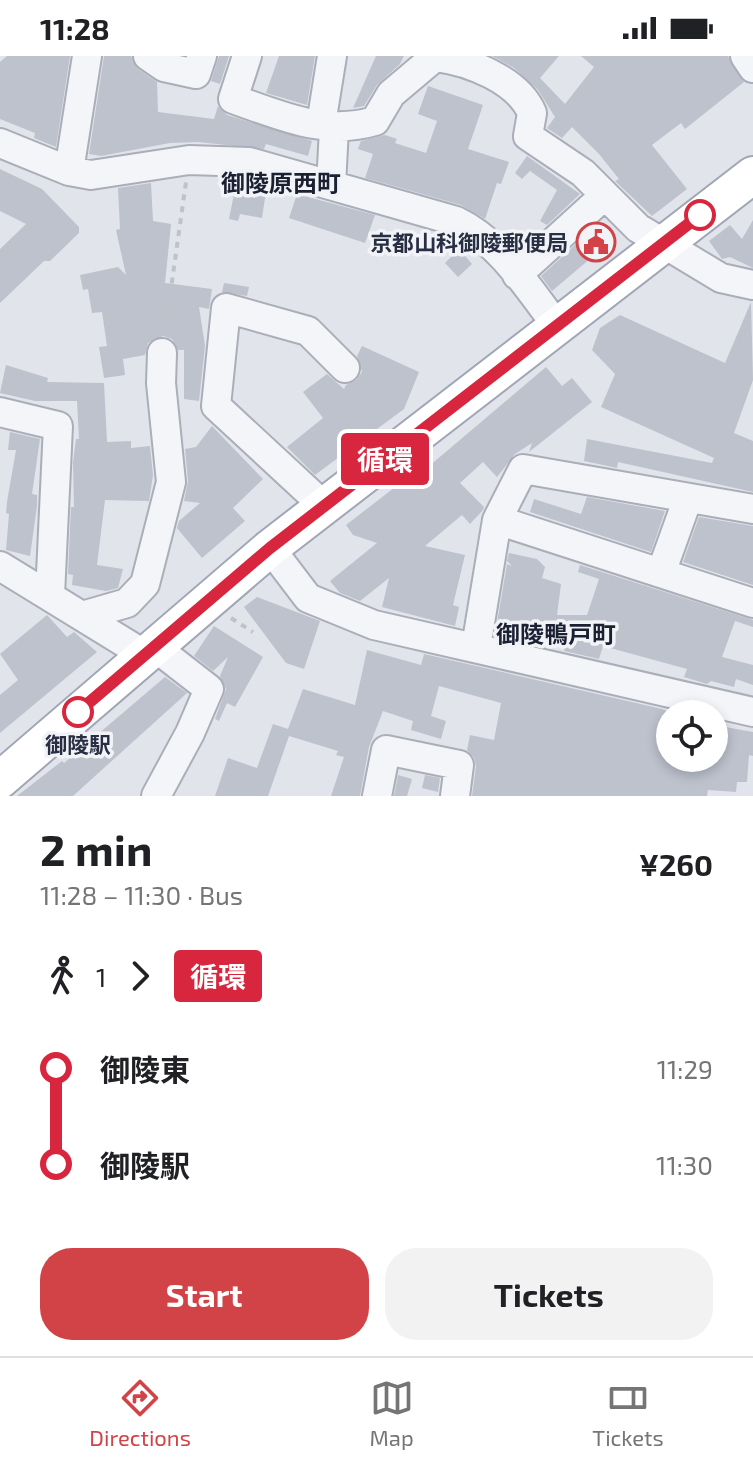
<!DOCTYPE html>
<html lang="en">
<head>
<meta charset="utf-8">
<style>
  :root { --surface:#fff; --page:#f2f2f2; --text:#202124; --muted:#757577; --line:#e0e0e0; --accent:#d24347 }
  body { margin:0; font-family:"Exo 2","Noto Sans JP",sans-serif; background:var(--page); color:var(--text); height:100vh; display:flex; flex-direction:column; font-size:30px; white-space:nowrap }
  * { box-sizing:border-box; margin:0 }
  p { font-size:26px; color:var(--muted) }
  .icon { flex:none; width:44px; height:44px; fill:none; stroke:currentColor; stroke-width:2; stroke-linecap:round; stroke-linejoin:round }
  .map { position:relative; height:740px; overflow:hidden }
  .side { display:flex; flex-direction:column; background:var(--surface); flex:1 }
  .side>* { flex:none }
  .badge { padding:0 16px; border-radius:6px; font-size:28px; line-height:52px }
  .fabs { position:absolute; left:656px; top:644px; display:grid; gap:16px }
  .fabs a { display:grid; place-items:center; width:72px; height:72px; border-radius:50%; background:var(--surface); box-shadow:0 4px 12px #0003; font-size:40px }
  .map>.badge { position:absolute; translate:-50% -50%; box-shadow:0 0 0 4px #fff }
  .legs { display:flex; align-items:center; gap:12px; height:88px; padding:0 40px; font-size:26px }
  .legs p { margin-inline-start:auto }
  .overview { display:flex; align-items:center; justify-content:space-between; height:136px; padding:0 40px }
  h1 { font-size:44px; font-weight:700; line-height:60px }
  .cta { display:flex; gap:16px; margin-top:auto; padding:16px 40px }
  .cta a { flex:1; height:92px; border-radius:32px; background:var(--accent); color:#fff; font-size:32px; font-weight:700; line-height:92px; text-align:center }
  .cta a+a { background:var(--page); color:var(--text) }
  ul { padding:0 40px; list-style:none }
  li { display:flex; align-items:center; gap:28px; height:96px; font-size:30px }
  li i { display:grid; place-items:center; width:12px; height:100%; margin:0 10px; background:currentColor }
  li i::after { content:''; width:20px; height:20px; margin:-10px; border:6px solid; border-radius:50%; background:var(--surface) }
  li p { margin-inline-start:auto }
  li:first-child i { background:linear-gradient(#0000 50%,currentColor 0) }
  li:last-child i { background:linear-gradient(currentColor 50%,#0000 0) }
  .status { display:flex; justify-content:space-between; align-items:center; height:56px; padding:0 40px; background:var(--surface); direction:ltr }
  .status svg { height:22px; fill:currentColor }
  .tabs { display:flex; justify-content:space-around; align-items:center; height:112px; border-top:2px solid var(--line); background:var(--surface); font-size:22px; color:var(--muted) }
  .tabs a { display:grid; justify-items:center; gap:4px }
  .tabs .on { color:var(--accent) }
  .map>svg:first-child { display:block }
</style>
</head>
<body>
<div class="status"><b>11:28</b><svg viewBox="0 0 49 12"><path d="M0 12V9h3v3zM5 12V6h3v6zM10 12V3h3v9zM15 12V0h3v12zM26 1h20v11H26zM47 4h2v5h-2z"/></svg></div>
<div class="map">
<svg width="753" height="740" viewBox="0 0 753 740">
  <rect width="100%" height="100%" fill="#e1e4ea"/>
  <path fill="#bec2cd" d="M 7,0 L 70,0 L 56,91 L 34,82 L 35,77 L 0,63 L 0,6 Z
    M 104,0 L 131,0 L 138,13 L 157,26 L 158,56 L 214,63 L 218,50 L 227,59 L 312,85 L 308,100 L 266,88 L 264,93 L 198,86 L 170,87 L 101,100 L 89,98 Z
    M 219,0 L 229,0 L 220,28 L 211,25 Z
    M 279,0 L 315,0 L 307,49 L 266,37 Z
    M 376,0 L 404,0 L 400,8 L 377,29 L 364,50 L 353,52 Z
    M 492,0 L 559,0 L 540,22 L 565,48 L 594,11 L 581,0 L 728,0 L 744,26 L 685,73 L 681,67 L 652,89 L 687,133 L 652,160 L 615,125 L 619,123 L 599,98 L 572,71 L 562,82 L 547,72 L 555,61 L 538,34 L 514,12 Z
    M 428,30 L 483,49 L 468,93 L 509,106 L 501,128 L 497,127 L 485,163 L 461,149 L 365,122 L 373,98 L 358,93 L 361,85 L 385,79 L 397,83 L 395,87 L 426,97 L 437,65 L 418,58 Z
    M 527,100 L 580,138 L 547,169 L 540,165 L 557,134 L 530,115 L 522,123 L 515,117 Z
    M 0,113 L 42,133 L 79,171 L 79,177 L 50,205 L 44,205 L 0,247 L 0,193 L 26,168 L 0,155 Z
    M 237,123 L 267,129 L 262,162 L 240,158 L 238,165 L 229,163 Z
    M 151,127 L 153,165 L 171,168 L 165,227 L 212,233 L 209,253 L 199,251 L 205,290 L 199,345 L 184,343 L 184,294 L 178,294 L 172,283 L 163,280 L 148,287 L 145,299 L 123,303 L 125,319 L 104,322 L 99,291 L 107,290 L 102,256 L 92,257 L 88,233 L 83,234 L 80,219 L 118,211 L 126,219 L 116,174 L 120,173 L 118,132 Z
    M 297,138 L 375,159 L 365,187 L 289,162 Z
    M 753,164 L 753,212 L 730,201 L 722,203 L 709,185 L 730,169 L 742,183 Z
    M 599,167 L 615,189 L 593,205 L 591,202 L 552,235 L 541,220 Z
    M 459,193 L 472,208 L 458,221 L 445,207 Z
    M 224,227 L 249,231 L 247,240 L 222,236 Z
    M 751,246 L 753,324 L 734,377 L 753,385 L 753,436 L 618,406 L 617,412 L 584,405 L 587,383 L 712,407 L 714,402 L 601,351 L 615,318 L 592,294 L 600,272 L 620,259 L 725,307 Z
    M 362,290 L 419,316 L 404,353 L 315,419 L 287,391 L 323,362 L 303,336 L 327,318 L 344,333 L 346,329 L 356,324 L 362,316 L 357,300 Z
    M 6,309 L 48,322 L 47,326 L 104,327 L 107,386 L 131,385 L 131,392 L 150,390 L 153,419 L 149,445 L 105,444 L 97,509 L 123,513 L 118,532 L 106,535 L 72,529 L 73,519 L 68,518 L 71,451 L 74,451 L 73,407 L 76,383 L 79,383 L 77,345 L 35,345 L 0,337 Z
    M 546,311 L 562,330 L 572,322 L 592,346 L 529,396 L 532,387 L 515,398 L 497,421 L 483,406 L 460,427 L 484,451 L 483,454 L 470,468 L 462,459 L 425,490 L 465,499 L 453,549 L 459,551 L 455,570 L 382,551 L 389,522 L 360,545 L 340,537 L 330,525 L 377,487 L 353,479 L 346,469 L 412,418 L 415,422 Z
    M 212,370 L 263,423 L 233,452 L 245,465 L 202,502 L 177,472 L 179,465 L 200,447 L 184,445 L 188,425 L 185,393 L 196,391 Z
    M 10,376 L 40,383 L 32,438 L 37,439 L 37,450 L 30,500 L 6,494 L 9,458 L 6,457 L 7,446 L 16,394 L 8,394 Z
    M 587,441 L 665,455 L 651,496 L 530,456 L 534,443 L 581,458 Z
    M 699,461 L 753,470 L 753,529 L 683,506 Z
    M 509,497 L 537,503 L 545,511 L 542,522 L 561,528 L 557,559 L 587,559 L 599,523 L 578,516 L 580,509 L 753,564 L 753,571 L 735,565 L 722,601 L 753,609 L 753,629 L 736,623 L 734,631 L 711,625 L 707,628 L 684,621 L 687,613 L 603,590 L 599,603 L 564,595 L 565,590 L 534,583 L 533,588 L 495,579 L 507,508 L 512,510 L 507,505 Z
    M 257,541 L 320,565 L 304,613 L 286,607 L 244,551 Z
    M 47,559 L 67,581 L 74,576 L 97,596 L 0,677 L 0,639 L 18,624 L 0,598 Z
    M 214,570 L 263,601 L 235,651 L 227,647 L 219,665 L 215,663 L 226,633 L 220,620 L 228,601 L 213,615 L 194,600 Z
    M 367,594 L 421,609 L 424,598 L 662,653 L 670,656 L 670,702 L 714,705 L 714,669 L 753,676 L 753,700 L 749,699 L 747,726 L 737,726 L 736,736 L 708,734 L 707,740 L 472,740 L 476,710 L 474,702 L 467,694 L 470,679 L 494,684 L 501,647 L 439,630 L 431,660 L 446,665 L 441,683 L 411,674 L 413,665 L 383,655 L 369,691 L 360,740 L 331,740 L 344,701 L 336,699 L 338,695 L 289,680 L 268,740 L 215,740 L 228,702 L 257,712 L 273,668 L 288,673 L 303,633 L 355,649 Z
    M 165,621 L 187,637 L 73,740 L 17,740 L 62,705 L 64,707 Z
    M 398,719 L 412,723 L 407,740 L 394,740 Z
    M 425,719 L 440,722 L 438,736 L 422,732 Z"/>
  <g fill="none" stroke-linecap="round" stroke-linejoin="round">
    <defs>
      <path id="minor" d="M 148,0 L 164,11 L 196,18 L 202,0
        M 247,0 L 233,43 C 282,60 324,80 375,65 L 391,38 L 436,0
        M 745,0 L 753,12
        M 436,1 C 469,5 518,24 532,57 L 528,80 L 583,117 L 638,172 L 721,222 L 753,229
        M 321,68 L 332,0
        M 0,87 L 69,115 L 91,119 L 189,104 L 249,106 L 456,165 C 500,186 528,232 557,270
        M 69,115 L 87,0
        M 331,129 L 334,73
        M 517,219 L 605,139
        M 0,356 L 58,370 L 50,539
        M 324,450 L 216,350 L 226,252 L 308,275 L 345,312
        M 497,464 L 753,547
        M 270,492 L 308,542 L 374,569 L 753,656
        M 0,510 L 145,599
        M 661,517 L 688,442
        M 82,560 L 127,547 L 145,528 L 171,426 L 161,327 L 162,297
        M 155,591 L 209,633 L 190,677 L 156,740
        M 476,591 L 497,464 L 523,413 L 753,453
        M 377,740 L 386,694 L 459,709 L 455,740"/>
      <path id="major" d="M 0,724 L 270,492 L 753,119"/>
    </defs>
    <use href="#minor" stroke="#aaaeb8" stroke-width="32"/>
    <use href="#major" stroke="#a0a6b6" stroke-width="40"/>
    <path stroke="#bfc2c9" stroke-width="4" stroke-dasharray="6 6" stroke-linecap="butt" d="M 165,275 L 186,126
      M 231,562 L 253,576"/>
    <use href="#minor" stroke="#f4f5f8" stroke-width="28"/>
    <use href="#major" stroke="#fff" stroke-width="36"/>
  </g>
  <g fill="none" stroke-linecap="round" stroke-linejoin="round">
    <defs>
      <path id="line-1" d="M 78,656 L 270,492 L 700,159"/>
    </defs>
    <use href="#line-1" stroke="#fff" stroke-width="18"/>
    <use href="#line-1" stroke="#d7263d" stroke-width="12"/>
  </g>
  <defs>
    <symbol id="civic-ring" viewBox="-11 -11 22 22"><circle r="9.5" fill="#f1f3f7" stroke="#d24347" stroke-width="1.5"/><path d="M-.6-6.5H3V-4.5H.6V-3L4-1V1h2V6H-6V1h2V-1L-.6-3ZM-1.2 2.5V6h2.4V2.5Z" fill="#d24347"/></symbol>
  </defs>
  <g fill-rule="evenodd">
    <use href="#civic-ring" x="574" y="164" width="44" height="44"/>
  </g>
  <g fill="#fff" stroke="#d7263d" stroke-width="4">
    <circle cx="700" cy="159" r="14"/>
    <circle cx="78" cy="656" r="14"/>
  </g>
  <g text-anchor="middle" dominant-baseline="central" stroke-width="7" stroke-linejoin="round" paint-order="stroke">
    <g font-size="22" font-weight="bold" fill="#292f43" stroke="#f1f3f7" text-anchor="end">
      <text x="568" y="186">京都山科御陵郵便局</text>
    </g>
    <g font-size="22" font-weight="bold" fill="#292f43" stroke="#f1f3f7">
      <text x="78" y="688">御陵駅</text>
    </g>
    <g font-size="24" font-weight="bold" fill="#1b2033" stroke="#f1f3f7">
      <text x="281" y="126">御陵原西町</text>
      <text x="556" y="577">御陵鴨戸町</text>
    </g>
  </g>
</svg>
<div class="fabs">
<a><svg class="icon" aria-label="locate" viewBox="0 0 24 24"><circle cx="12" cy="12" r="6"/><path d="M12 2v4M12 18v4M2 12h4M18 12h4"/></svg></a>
</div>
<b class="badge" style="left:385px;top:403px;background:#d7263d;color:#fff">循環</b>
</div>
<section class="side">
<div class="overview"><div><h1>2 min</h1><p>11:28 – 11:30 · Bus</p></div><b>¥260</b></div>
<div class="legs"><svg class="icon" aria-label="walk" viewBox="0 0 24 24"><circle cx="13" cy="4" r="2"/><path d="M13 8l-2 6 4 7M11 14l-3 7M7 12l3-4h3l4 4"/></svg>1<svg class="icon" aria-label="forward" viewBox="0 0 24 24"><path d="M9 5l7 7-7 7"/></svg><b class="badge" style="background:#d7263d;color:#fff">循環</b></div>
<ul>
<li><i style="color:#d7263d"></i><b>御陵東</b><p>11:29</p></li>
<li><i style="color:#d7263d"></i><b>御陵駅</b><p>11:30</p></li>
</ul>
<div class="cta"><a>Start</a><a>Tickets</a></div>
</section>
<nav class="tabs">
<a class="on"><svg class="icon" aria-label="directions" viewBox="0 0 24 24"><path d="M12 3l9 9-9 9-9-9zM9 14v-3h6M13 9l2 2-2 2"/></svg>Directions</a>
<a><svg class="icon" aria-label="map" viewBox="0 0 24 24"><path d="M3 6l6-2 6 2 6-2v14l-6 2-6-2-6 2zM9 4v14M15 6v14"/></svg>Map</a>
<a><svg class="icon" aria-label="tickets" viewBox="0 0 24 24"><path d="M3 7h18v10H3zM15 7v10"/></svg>Tickets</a>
</nav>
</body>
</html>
